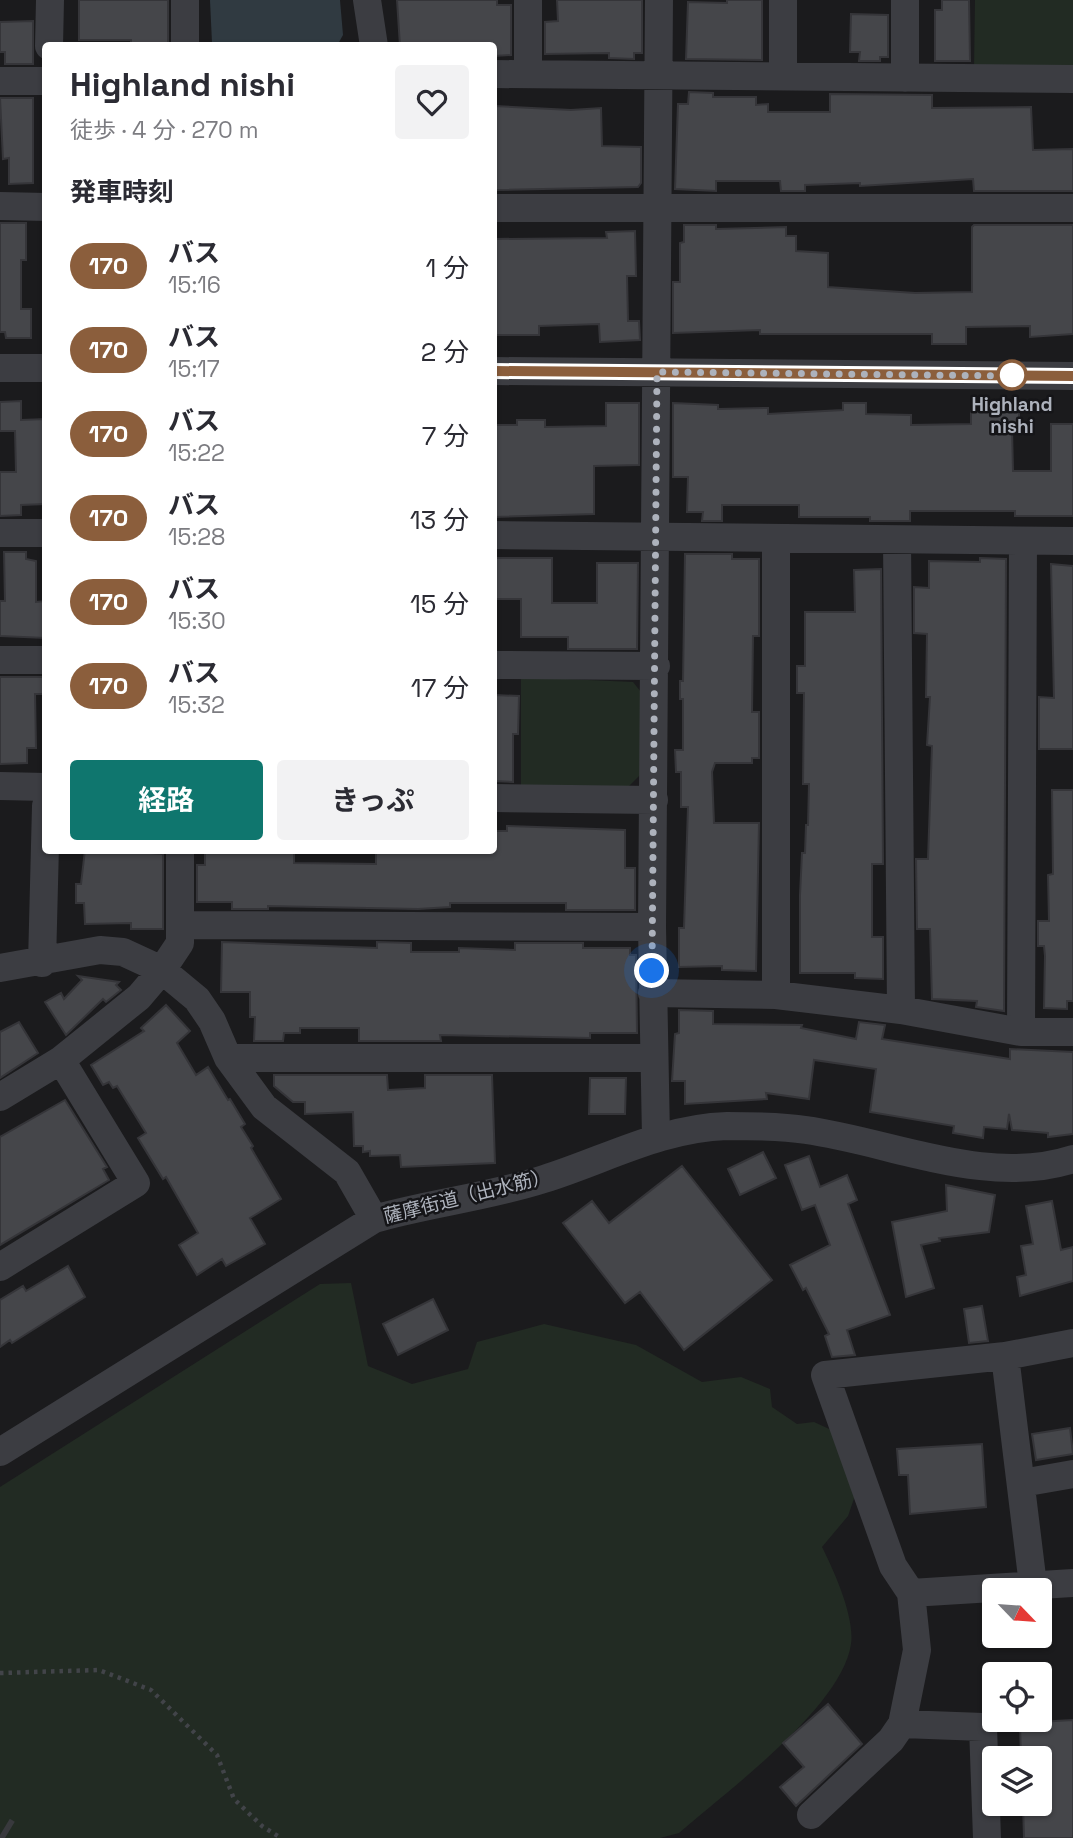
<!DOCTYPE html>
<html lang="ja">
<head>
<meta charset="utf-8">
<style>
  :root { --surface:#fff; --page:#f2f2f3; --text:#2b2b33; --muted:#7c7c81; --accent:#0f766e }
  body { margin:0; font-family:"Space Grotesk","Noto Sans JP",sans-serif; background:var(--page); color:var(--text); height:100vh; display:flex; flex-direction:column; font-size:26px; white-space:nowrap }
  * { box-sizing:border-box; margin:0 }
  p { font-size:23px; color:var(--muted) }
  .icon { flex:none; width:38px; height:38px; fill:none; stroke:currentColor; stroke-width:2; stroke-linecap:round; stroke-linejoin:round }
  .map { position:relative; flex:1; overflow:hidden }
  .details { position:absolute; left:42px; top:42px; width:455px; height:812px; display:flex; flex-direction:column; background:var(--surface); border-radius:7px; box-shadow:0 2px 5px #0004 }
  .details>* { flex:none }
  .badge { padding:0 14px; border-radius:23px; font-size:24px; line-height:46px }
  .needle { width:46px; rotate:115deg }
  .controls { position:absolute; left:982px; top:1578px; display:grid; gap:14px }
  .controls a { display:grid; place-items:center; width:70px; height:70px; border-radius:7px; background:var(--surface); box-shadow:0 2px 5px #0004; font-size:35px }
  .you { position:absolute; width:35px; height:35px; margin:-18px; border:5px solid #fff; border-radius:50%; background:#1a73e8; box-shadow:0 0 0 10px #1a73e833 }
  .map>.badge { position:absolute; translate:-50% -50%; box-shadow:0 0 0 4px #fff }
  h2 { padding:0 28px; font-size:26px; line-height:63px }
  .round { display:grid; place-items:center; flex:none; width:74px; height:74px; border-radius:7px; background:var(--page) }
  .headline { display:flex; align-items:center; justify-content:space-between; height:119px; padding:0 28px }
  h1 { font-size:33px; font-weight:700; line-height:52px }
  .cta { display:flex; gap:14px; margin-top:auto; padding:14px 28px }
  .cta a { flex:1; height:80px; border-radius:7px; background:var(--accent); color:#fff; font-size:28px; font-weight:700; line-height:80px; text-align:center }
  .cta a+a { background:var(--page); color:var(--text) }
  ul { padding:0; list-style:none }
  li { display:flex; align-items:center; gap:21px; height:84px; padding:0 28px }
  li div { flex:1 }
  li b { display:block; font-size:26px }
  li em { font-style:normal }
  li .badge { min-width:77px; font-weight:700; text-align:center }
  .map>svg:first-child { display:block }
</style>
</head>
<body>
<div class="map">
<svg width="1073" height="1838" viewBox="0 0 1073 1838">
  <rect width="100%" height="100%" fill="#1b1b1d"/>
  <path fill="#222b23" d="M 975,0 L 1073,0 L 1073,67 L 974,69 Z
    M 521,677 L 633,682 L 641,692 L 641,774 L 628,787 L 521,787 Z
    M 351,1283 L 368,1366 L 412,1384 L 468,1369 L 477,1342 L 544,1324 L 636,1345 L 702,1382 L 741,1377 L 770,1389 L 772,1407 L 797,1424 L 814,1422 L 838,1433 L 858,1487 L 848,1516 L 822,1547 C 834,1571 855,1617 851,1644 C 842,1707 727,1791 679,1833 L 660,1838 L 0,1838 L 0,1487 L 320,1284 Z"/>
  <path fill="#303a41" d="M 210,0 L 340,0 L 343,35 L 338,44 L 215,45 L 212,43 Z"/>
  <path fill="#45464a" stroke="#353539" stroke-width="2" d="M 79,0 L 168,0 L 168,46 L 131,46 L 131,40 L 79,40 Z
    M 397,0 L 497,0 L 497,5 L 511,5 L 511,55 L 494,56 L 494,46 L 400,46 Z
    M 557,0 L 642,0 L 642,53 L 634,53 L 634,59 L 609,58 L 609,53 L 545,54 L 545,22 L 558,21 Z
    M 727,0 L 762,0 L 762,60 L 686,59 L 688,2 L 727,3 Z
    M 942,0 L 969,0 L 970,61 L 935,61 L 935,10 L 942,10 Z
    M 851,14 L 888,15 L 888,57 L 880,57 L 880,61 L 859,61 L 860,52 L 850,52 Z
    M 33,21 L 33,64 L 5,64 L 5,52 L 0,52 L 0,22 Z
    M 689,92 L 713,93 L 713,97 L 756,97 L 756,105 L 768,104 L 768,112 L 830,112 L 830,94 L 932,95 L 932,108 L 1031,107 L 1033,150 L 1073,149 L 1073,191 L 974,191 L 973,179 L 860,186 L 860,183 L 805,185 L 805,191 L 781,191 L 780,181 L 716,181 L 716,191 L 675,189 L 678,104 L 688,104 Z
    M 0,98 L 33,98 L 33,183 L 9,184 L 9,158 L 3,159 Z
    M 494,106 L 571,110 L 601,108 L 602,146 L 641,147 L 641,183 L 638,187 L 494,190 Z
    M 0,223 L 26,223 L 26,260 L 21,260 L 21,309 L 31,309 L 31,338 L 6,338 L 5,332 L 0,332 Z
    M 684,225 L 716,225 L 716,229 L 786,227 L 786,236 L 796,236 L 796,251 L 828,253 L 828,287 L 915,293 L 972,292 L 972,227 L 974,225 L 1073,225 L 1073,334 L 1030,337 L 1030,326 L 966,327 L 966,344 L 932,344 L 932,334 L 760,334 L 760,330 L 673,333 L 673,282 L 680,282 L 680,243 L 684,242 Z
    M 635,231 L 636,276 L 627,276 L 628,321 L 639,321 L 640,340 L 600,342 L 599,324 L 539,326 L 539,335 L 494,335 L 494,239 L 607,238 L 606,232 Z
    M 21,401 L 21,420 L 46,419 L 46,504 L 21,505 L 21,515 L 0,516 L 0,472 L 16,472 L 15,431 L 0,431 L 0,402 Z
    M 606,403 L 639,403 L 639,465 L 594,466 L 594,514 L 494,517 L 494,425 L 517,425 L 517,420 L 545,420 L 545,427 L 606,426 Z
    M 673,403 L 718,405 L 718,409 L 768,408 L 768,414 L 843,410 L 843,403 L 866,403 L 866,414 L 911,415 L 911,425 L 971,424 L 971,411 L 1019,409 L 1019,429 L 1012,429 L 1013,471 L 1051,471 L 1051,424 L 1073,424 L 1073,516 L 1015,516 L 1015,511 L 910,511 L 910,521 L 870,521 L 870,517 L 799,517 L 799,505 L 722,505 L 722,521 L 702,521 L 703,512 L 687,512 L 688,477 L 673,477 Z
    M 4,552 L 26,552 L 26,559 L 36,561 L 36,602 L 46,601 L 46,638 L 0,636 L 0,601 L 5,601 Z
    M 685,554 L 732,554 L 732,559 L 759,559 L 759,636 L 753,636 L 752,712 L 759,712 L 759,758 L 752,758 L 752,763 L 715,763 L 712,772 L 714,823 L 759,823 L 756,971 L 722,970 L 722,966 L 679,967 L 679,928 L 684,928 L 688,807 L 681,807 L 681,772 L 676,772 L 675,750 L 683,750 L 683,699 L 680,699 L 680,681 L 683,681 Z
    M 494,558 L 552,558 L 552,603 L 597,603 L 597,563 L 638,563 L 637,649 L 568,649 L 568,637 L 521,637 L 521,599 L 494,599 Z
    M 980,558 L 1006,559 L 1004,1011 L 976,1007 L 977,1001 L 932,999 L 930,929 L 917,929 L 916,859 L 928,859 L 932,746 L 927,745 L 930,697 L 926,697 L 927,634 L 914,633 L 914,587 L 929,588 L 929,561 L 980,562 Z
    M 1051,564 L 1073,566 L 1073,749 L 1039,749 L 1039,697 L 1054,698 Z
    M 881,569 L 883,864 L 872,864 L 872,937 L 883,937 L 883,979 L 855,978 L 855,973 L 800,973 L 800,895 L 802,853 L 805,853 L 806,825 L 808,825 L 809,784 L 803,784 L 804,693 L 797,693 L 797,666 L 805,666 L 805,612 L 855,612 L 854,570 Z
    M 0,677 L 46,677 L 46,694 L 35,694 L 36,748 L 27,748 L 27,763 L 0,764 Z
    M 494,695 L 519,696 L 518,734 L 513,734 L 513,782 L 494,781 Z
    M 1052,790 L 1073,790 L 1073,1001 L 1067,1001 L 1067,1009 L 1044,1008 L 1045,956 L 1044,946 L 1038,946 L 1038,921 L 1049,921 L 1048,875 L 1053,874 Z
    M 507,826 L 625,830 L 625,868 L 635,868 L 635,910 L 566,910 L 566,903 L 450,903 L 450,907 L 418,909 L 268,906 L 268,909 L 232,909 L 232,902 L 197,902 L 197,865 L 205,865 L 205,850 L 294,850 L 294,863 L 376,864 L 376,850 L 494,850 L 494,831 L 507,831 Z
    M 85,850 L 151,850 L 151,853 L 163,854 L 163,929 L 131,929 L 131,923 L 85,924 L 84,903 L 76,903 L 76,884 L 81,884 Z
    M 222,942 L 377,948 L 377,942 L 411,943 L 411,952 L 459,952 L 459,948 L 515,950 L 515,943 L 583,943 L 583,948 L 630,948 L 630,955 L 636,955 L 637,1033 L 590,1033 L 590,1038 L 440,1035 L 441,1041 L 359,1041 L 359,1028 L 300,1028 L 300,1033 L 284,1033 L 283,1041 L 254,1041 L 255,1017 L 250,1017 L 250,992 L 221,992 Z
    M 78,976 L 119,982 L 116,985 L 121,990 L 106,1002 L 103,999 L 66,1035 L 45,1002 L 61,993 L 64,999 L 82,980 Z
    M 166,1005 L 190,1031 L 177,1043 L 196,1075 L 208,1067 L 228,1100 L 230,1099 L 245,1124 L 241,1127 L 253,1146 L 251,1148 L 281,1199 L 250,1218 L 265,1244 L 226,1266 L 222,1259 L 197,1275 L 179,1245 L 198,1233 L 166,1177 L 163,1179 L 138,1138 L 146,1133 L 117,1086 L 113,1088 L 109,1082 L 103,1085 L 91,1065 L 144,1031 L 141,1028 Z
    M 679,1010 L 713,1011 L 713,1024 L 802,1025 L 801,1028 L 856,1039 L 859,1022 L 885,1025 L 882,1039 L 1010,1059 L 1010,1049 L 1073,1052 L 1073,1134 L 1048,1137 L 1048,1133 L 1012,1130 L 1009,1114 L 1007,1129 L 984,1127 L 983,1138 L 953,1133 L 954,1126 L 870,1112 L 876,1069 L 814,1060 L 809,1099 L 766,1093 L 767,1099 L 685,1104 L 685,1081 L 672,1081 L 675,1034 L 679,1033 Z
    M 19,1022 L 38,1053 L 0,1078 L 0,1032 Z
    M 274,1075 L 387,1075 L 388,1090 L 425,1088 L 425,1075 L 492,1075 L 495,1163 L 401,1167 L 400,1155 L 370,1156 L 370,1151 L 363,1152 L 363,1146 L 354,1146 L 353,1112 L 305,1114 L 305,1102 L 293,1102 L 274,1086 Z
    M 590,1078 L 626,1078 L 625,1114 L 589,1114 Z
    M 65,1100 L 107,1167 L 103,1169 L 109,1180 L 0,1245 L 0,1137 Z
    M 763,1152 L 776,1178 L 740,1195 L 728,1169 Z
    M 809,1156 L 820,1187 L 847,1175 L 857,1200 L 848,1204 L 890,1315 L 847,1330 L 855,1355 L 832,1357 L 825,1336 L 829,1334 L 806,1288 L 803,1290 L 790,1265 L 830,1245 L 815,1205 L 802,1210 L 785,1165 Z
    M 682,1166 L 772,1280 L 684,1350 L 640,1292 L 625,1303 L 563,1223 L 592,1201 L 609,1223 Z
    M 946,1185 L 995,1195 L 989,1232 L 939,1238 L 940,1241 L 921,1245 L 934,1288 L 906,1297 L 892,1222 L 947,1211 Z
    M 1052,1201 L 1061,1250 L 1073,1247 L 1073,1281 L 1020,1296 L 1017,1277 L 1026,1275 L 1021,1246 L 1033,1244 L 1026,1206 Z
    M 68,1266 L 85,1297 L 12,1343 L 10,1340 L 0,1347 L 0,1300 L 23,1286 L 26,1291 Z
    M 433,1299 L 448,1330 L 398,1355 L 383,1324 Z
    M 982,1306 L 988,1341 L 969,1343 L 964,1309 Z
    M 1070,1428 L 1073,1454 L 1036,1460 L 1032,1434 Z
    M 982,1444 L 986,1507 L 910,1514 L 908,1475 L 899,1475 L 897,1449 Z
    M 828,1704 L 862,1744 L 796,1806 L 780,1787 L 804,1767 L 783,1743 Z
    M 1073,1720 L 1073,1838 L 1024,1838 L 1023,1804 L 1040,1804 L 1040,1759 L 1021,1759 L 1020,1723 Z"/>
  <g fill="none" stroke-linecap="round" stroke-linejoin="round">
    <path stroke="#38393d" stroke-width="38" stroke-dasharray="38 19" stroke-linecap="butt" d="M 0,1835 L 5,1838"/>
    <path stroke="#424449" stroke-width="4.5" stroke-dasharray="3.5 5" stroke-linecap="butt" d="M 0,1673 L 99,1670 L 151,1690 L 217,1755 L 234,1799 L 262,1826 L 281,1838"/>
    <path stroke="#3c3d42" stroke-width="28" d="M 367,0 L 374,46
      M 49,46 L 50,0
      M 185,46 L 185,0
      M 494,74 L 1073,79
      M 528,74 L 528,0
      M 783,76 L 783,0
      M 905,78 L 905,0
      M 0,81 L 46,81
      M 0,206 L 46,207
      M 494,208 L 1073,208
      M 0,368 L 46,368
      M 494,371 L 1073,376
      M 0,533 L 46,533
      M 494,535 L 1073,541
      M 776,538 L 776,995
      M 897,540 L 901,1010
      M 0,660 L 46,660
      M 494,665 L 656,666
      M 0,786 L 46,787
      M 494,798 L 654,800
      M 180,925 L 652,927
      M 42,963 L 46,806
      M 0,968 L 100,950 L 123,952 L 162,970 L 197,999 L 212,1021 L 228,1058 L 264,1107 L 347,1172 L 374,1219
      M 652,993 L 776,995 L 901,1010 L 1021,1032 L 1073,1032
      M 1021,1032 L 1023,541
      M 228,1058 L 653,1058
      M 0,1097 L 61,1060 L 139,997 L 162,970 L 180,943 L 180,850
      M 656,1137 L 652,927 L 659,0
      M 0,1267 L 136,1183 L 61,1060
      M 1005,1356 L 1033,1585
      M 0,1452 L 374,1219 C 430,1203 488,1197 544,1179 C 605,1160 661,1128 727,1126 C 753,1126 780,1126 806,1130 C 892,1142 987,1187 1073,1159
      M 1022,1483 L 1073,1474
      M 911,1593 L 1073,1583
      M 902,1724 L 983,1727 L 987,1838
      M 811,1815 L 891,1740 L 902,1724 L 917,1650 L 911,1593 L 893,1566 L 825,1375 L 1005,1356 L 1073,1343"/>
  </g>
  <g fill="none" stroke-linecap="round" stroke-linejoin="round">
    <defs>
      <path id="line" d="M 494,371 L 1073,376"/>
    </defs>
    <use href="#line" stroke="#fff" stroke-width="16"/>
    <use href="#line" stroke="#8b5e3c" stroke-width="10"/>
    <path stroke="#adb2bc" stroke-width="7" stroke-dasharray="0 12.6" d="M 652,971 L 657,372 L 1018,376 L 1012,375"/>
  </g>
  <circle fill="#fff" stroke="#8b5e3c" stroke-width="3.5" cx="1012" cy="375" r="14"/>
  <g text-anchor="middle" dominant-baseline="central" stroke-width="5" stroke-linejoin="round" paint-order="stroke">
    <g font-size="19" font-weight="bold" fill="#adb2bc" stroke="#151518">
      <text x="1012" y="404">Highland<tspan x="1012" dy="22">nishi</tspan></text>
    </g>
    <g font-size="19" fill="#adb2bc" stroke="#151518">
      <text transform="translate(467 1196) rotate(-14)">薩摩街道（出水筋）</text>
    </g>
  </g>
</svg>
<div class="controls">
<a><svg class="needle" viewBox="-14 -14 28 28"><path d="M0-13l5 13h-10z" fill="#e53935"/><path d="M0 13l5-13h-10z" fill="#7c7c81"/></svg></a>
<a><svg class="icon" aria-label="locate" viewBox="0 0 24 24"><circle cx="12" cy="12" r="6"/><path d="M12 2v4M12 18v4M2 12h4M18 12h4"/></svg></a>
<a><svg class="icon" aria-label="layers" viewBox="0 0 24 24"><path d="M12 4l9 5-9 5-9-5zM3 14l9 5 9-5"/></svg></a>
</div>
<div class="you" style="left:652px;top:971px"></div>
<section class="details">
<div class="headline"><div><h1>Highland nishi</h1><p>徒歩 · 4 分 · 270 m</p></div><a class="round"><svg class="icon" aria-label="heart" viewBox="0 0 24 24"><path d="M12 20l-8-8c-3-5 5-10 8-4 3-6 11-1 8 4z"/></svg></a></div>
<h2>発車時刻</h2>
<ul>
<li><span class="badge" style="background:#8b5e3c;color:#fff">170</span><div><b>バス</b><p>15:16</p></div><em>1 分</em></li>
<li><span class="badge" style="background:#8b5e3c;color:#fff">170</span><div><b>バス</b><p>15:17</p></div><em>2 分</em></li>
<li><span class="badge" style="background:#8b5e3c;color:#fff">170</span><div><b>バス</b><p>15:22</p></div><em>7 分</em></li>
<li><span class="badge" style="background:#8b5e3c;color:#fff">170</span><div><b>バス</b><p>15:28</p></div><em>13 分</em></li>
<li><span class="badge" style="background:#8b5e3c;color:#fff">170</span><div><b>バス</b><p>15:30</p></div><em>15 分</em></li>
<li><span class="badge" style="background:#8b5e3c;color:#fff">170</span><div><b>バス</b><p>15:32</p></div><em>17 分</em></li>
</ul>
<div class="cta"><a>経路</a><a>きっぷ</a></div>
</section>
</div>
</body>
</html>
